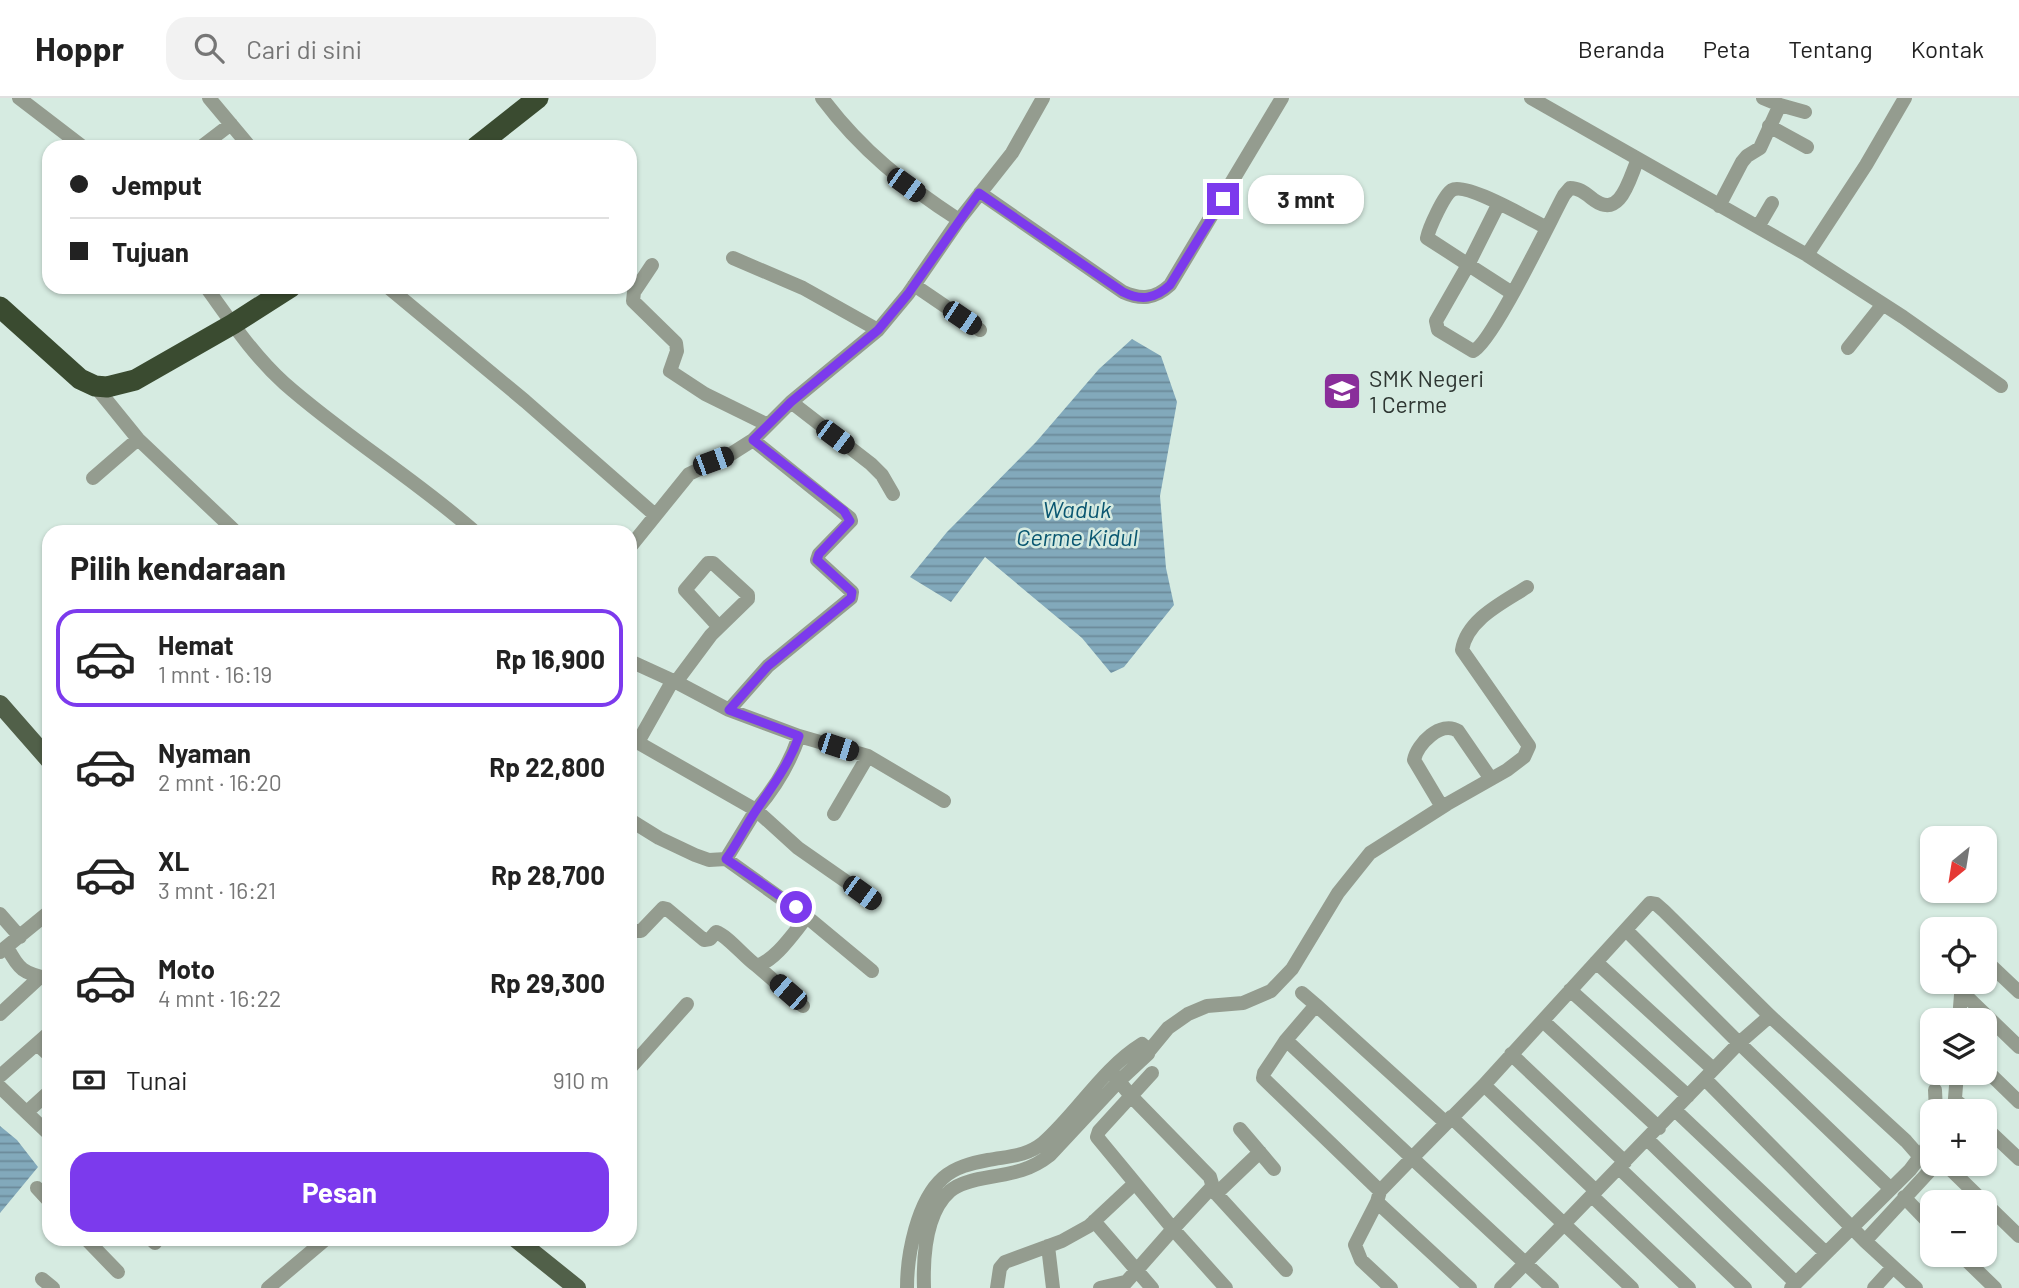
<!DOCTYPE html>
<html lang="id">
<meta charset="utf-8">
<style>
body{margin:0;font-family:Barlow,sans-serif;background:#f2f2f2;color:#222;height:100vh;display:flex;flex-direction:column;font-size:26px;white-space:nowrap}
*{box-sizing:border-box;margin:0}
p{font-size:23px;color:#767676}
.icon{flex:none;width:38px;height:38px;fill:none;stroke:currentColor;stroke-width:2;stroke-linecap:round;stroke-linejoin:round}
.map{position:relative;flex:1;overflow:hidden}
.side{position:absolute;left:42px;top:427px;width:595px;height:721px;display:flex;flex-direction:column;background:#fff;border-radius:21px;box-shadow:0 2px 5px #0004}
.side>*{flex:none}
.hud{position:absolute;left:42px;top:42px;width:595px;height:154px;border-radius:21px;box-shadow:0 2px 5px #0004;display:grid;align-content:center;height:154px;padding:0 28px;background:#fff}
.needle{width:46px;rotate:210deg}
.fabs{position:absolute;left:1920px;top:728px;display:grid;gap:14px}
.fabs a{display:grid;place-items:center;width:77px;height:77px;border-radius:14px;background:#fff;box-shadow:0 2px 5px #0004;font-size:35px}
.end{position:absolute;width:32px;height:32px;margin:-16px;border:9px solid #7c3aed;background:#fff;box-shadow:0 0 0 4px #fff}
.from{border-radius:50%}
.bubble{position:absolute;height:49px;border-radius:21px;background:#fff;box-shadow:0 2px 5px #0004;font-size:23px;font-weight:700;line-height:49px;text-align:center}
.car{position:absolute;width:21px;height:42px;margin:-21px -10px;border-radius:9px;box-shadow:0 0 5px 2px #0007;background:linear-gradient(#222 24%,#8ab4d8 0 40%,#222 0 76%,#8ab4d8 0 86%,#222 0)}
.hud b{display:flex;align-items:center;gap:24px;height:66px;font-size:26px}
.hud b+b{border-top:2px solid #e0e0e0}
.hud i{width:18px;height:18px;background:#222}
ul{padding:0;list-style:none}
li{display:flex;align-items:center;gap:21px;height:98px;margin:0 14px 10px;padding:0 14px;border:4px solid transparent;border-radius:21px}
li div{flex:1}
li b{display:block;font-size:26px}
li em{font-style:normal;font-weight:700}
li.current{border-color:#7c3aed}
li>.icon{width:63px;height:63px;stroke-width:1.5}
h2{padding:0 28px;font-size:32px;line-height:84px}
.pay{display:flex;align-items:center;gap:18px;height:77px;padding:0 28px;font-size:26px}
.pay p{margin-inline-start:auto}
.primary-button{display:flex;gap:14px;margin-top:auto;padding:14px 28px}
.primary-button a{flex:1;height:80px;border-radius:21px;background:#7c3aed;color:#fff;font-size:28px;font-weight:700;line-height:80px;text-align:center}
header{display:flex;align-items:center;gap:42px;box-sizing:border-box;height:98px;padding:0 35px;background:#fff;border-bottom:2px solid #e0e0e0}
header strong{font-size:33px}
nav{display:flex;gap:38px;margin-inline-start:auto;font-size:24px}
.search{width:490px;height:63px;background:#f2f2f2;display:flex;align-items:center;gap:18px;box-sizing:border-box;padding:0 24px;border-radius:21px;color:#767676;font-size:26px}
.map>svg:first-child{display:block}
.water{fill:url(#water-rules)}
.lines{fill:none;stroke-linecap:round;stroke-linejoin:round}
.minor{stroke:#949c8f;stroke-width:14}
.major{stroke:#516049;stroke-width:18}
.highway{stroke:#3a4b30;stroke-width:21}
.route{stroke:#7c3aed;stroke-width:9}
.labels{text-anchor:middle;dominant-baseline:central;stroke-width:5;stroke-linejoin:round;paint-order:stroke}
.poi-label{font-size:23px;fill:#2e3632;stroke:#d6ebe1;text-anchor:start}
.water-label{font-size:24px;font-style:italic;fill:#0a5771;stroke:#d6ebe1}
</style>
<header>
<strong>Hoppr</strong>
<div class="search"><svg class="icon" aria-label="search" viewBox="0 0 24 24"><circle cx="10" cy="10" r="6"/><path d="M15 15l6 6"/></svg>Cari di sini</div>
<nav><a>Beranda</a><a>Peta</a><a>Tentang</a><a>Kontak</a></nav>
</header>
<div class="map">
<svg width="2019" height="1190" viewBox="0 0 2019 1190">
<defs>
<pattern id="water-rules" width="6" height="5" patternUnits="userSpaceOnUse" patternTransform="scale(1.75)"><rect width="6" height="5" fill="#82a9bb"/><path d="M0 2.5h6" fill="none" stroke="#6b8a99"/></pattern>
</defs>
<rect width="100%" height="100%" fill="#d6ebe1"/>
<!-- water -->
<path class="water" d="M 1132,241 L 1161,258 L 1177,304 L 1160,398 L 1166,470 L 1174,507 L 1124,569 L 1111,575 L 1082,540 L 985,459 L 951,504 L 910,479 L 947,434 L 1036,344 L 1099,271 Z
M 0,1028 L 17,1042 L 38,1069 L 0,1115 Z"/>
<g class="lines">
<!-- minor -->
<path class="minor" d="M 19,0 L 83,49
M 209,0 L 250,49
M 822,0 C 861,52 905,87 959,122
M 1531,0 L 1807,157 L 1903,219 L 2001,288
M 1780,7 L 1805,14
M 1769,28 L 1807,49
M 201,49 L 231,26
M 980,95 L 1123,194 C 1141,202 1155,201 1170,187 L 1282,0
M 1499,105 L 1468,167 L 1436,223 L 1438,232 L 1473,253 C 1491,247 1551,121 1564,97 L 1570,90 C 1580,90 1586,96 1594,102 C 1621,121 1629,81 1638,61
M 1719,108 L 1742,64 L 1747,58 L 1760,50 L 1778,11 L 1780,7 L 1763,0
M 1758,129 L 1772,105
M 1807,157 L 1866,67 L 1905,0
M 733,160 L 803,190 L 878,232
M 652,167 L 634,194 L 633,203 L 676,245 L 677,253 L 670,273 L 705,296 L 768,327
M 914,187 L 980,232
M 206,189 C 230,222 253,257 284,285 C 345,339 414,380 475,434
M 388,189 L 525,303 L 655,417
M 1512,195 L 1427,140 C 1429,130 1444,97 1452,92 C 1466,84 1531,122 1547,130
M 1848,250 L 1883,206
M 95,288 L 138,341 L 236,434
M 791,304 L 871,366 L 882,377 L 893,396
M 753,342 L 850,420 L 851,423 L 819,456 L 817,462 L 852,494 L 851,500 L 768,568 L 729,612 L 799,638 L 868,658 L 944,703
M 93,380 L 138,341
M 630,449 L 689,376 L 731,356 L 753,342 L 791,304 L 878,232 L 908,196 L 959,122 L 1012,55 L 1043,0
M 719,529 L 685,492 L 708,465 L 713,465 L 748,497 L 748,501 L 711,537 L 676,584 L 729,612
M 630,563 L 676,584
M 630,640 L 756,712 C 774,691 790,665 799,638
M 638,644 L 673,582
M 1442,709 L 1414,662 C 1417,646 1441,622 1458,633 L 1491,681
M 834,716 L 868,658
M 630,722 L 659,740 L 695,757 L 709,762 L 726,761 L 807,819 C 794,834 777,861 757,868 C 745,860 728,838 716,834 L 710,841 L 704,842 L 667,811 L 663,810 L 641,833 L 630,833
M 726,761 L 756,712 L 798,750 L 874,803
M 0,816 L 20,839
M 807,819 L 872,873
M 1626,832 L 1739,945 L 1891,1091
M 7,849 C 19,872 23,875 49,881
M 0,854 L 49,814
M 1984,861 L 2019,894
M 1596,864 L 1713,971
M 757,868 L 803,908
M 1570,892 L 1688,998
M 1962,894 L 2019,949
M 1302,895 L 1316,907
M 0,916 L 40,879
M 1959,922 L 1962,884
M 1543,923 L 1659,1030
M 1286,942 L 1316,907 L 1445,1024
M 37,946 L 49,957
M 1149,953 L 1168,930 L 1188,916 L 1207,908 L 1243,905 L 1271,893 L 1292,871 L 1338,795 L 1370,755 L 1447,706 L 1507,672 L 1524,659 L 1529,648 L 1462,552 C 1467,521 1504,504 1527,489
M 1511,956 L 1625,1064
M 630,970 L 687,906
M 1984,970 L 2019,1004
M 1114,977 L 1131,998 L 1210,1079 L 1212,1086 L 1211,1090 L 1173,1131 L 1097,1039 L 1099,1033 L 1152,975
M 0,978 L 49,935
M 1705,981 L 1865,1143 L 1916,1190
M 1484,987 L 1596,1093
M 0,989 L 49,1036
M 1935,992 L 1936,1013
M 1955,1002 L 1969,1013
M 1676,1013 L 1826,1155
M 1954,1013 L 1957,975
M 27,1014 L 49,994
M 1451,1019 L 1564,1126 L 1501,1190
M 1984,1028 L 2019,1061
M 1240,1031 L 1274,1071
M 1648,1042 L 1796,1185
M 1945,1066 L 1984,1104
M 1619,1070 L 1745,1190
M 37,1090 L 49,1103
M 1211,1090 L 1286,1172
M 1380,1093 L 1263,980 L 1264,975 L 1286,942 L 1412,1060 L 1484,987 L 1650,805 L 1656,806 L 1664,813 L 1770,918 L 1906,1043 L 1920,1059
M 1216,1096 L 1260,1054
M 1592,1098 L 1689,1190
M 1904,1099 L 1932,1128
M 1377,1104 L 1355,1147 L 1361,1162 L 1391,1190
M 1984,1104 L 2019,1138
M 1094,1123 L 1152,1190
M 86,1141 L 118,1174
M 151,1141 L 155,1145
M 1865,1143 L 1936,1066
M 1048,1148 L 1053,1190
M 1961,1157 L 1995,1190
M 42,1181 L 53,1190
M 268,1190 L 326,1141
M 907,1190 C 907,1157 917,1103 943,1080 C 955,1069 972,1065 988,1062 C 1009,1058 1025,1059 1043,1045 C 1078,1014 1102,971 1142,946 L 1149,953 L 1148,956 L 1119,983 L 1050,1057 C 1031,1072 1014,1075 990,1079 C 978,1081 960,1084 950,1093 C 925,1115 923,1160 924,1190
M 997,1190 L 1000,1170 L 1005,1164 L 1062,1143 L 1089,1128 L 1135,1085
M 1100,1190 L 1125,1184
M 1121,1190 L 1173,1131 L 1226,1190
M 1470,1190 L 1377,1104 L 1380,1093 L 1412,1060 L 1552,1190
M 1632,1190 L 1564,1126 L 1739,945 L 1770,918
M 1791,1190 L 1910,1072 L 1925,1052 L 1932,1037
M 1874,1190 L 1893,1169"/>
<!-- major -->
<path class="major" d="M 0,606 L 49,662
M 516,1141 L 577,1190"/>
<!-- highway -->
<path class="highway" d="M 476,49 L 538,0
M 0,209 L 80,281 L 95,288 L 107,289 L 135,282 L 233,226 L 291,189"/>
</g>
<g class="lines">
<!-- route -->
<path class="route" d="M 796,809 L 726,761 C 737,746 745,729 755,714 C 771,690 789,667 799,638 L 729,612 L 768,568 L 851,500 L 852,494 L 817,462 L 819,456 L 850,423 L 844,413 L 753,342 L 791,304 L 878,232 L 908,196 L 979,95 L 1123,194 C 1141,203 1155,201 1170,187 L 1223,101"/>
</g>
<!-- icons -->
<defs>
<g id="school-square" transform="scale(2.0125)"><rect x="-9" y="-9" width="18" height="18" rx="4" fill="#892e9a" stroke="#d6ebe1"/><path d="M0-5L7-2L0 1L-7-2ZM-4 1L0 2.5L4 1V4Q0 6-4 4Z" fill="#fff"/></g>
</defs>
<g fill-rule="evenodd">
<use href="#school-square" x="1342" y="293"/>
</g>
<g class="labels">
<!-- poi labels -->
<g class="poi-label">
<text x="1369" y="280">SMK Negeri<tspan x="1369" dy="26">1 Cerme</tspan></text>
</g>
<!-- water labels -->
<g class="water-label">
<text x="1077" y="410">Waduk<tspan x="1077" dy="28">Cerme Kidul</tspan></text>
</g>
</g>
</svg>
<div class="fabs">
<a><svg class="needle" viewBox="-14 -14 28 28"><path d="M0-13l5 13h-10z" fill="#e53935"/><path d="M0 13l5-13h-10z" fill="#767676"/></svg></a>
<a><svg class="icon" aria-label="locate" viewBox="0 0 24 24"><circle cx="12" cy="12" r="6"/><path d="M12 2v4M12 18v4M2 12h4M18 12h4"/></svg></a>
<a><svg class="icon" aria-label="layers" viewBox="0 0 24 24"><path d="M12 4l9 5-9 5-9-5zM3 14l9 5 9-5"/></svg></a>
<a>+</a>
<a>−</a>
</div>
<i class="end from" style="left:796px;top:809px"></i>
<i class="end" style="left:1223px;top:101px"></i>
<div class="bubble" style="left:1248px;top:77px;width:116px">3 mnt</div>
<i class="car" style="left:906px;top:87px;rotate:126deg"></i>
<i class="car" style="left:962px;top:220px;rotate:124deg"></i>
<i class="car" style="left:835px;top:339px;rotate:127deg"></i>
<i class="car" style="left:713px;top:363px;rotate:70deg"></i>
<i class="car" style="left:838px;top:649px;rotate:108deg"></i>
<i class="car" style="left:862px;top:795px;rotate:126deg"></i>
<i class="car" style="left:788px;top:894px;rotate:311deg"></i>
<div class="hud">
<b><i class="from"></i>Jemput</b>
<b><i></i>Tujuan</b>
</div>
<section class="side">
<h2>Pilih kendaraan</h2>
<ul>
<li class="current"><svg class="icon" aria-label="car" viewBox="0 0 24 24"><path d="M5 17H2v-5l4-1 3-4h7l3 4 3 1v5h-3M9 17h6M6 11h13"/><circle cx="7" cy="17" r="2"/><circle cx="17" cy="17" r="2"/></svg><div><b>Hemat</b><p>1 mnt · 16:19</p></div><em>Rp 16,900</em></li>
<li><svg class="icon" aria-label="car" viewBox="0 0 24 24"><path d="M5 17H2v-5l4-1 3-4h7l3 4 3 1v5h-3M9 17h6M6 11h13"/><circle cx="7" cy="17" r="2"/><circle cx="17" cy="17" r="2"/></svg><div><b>Nyaman</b><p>2 mnt · 16:20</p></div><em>Rp 22,800</em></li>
<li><svg class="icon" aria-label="car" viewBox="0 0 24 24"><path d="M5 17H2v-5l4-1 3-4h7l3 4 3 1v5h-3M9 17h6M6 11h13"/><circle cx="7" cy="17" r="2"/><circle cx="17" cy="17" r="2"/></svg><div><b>XL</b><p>3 mnt · 16:21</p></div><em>Rp 28,700</em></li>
<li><svg class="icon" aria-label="car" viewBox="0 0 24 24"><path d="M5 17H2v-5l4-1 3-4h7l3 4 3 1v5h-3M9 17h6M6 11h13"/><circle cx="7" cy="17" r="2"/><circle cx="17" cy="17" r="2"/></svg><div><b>Moto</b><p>4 mnt · 16:22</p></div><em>Rp 29,300</em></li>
</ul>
<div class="pay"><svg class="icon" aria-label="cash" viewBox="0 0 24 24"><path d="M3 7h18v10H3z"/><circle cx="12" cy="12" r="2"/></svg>Tunai<p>910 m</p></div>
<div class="primary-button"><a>Pesan</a></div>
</section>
</div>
